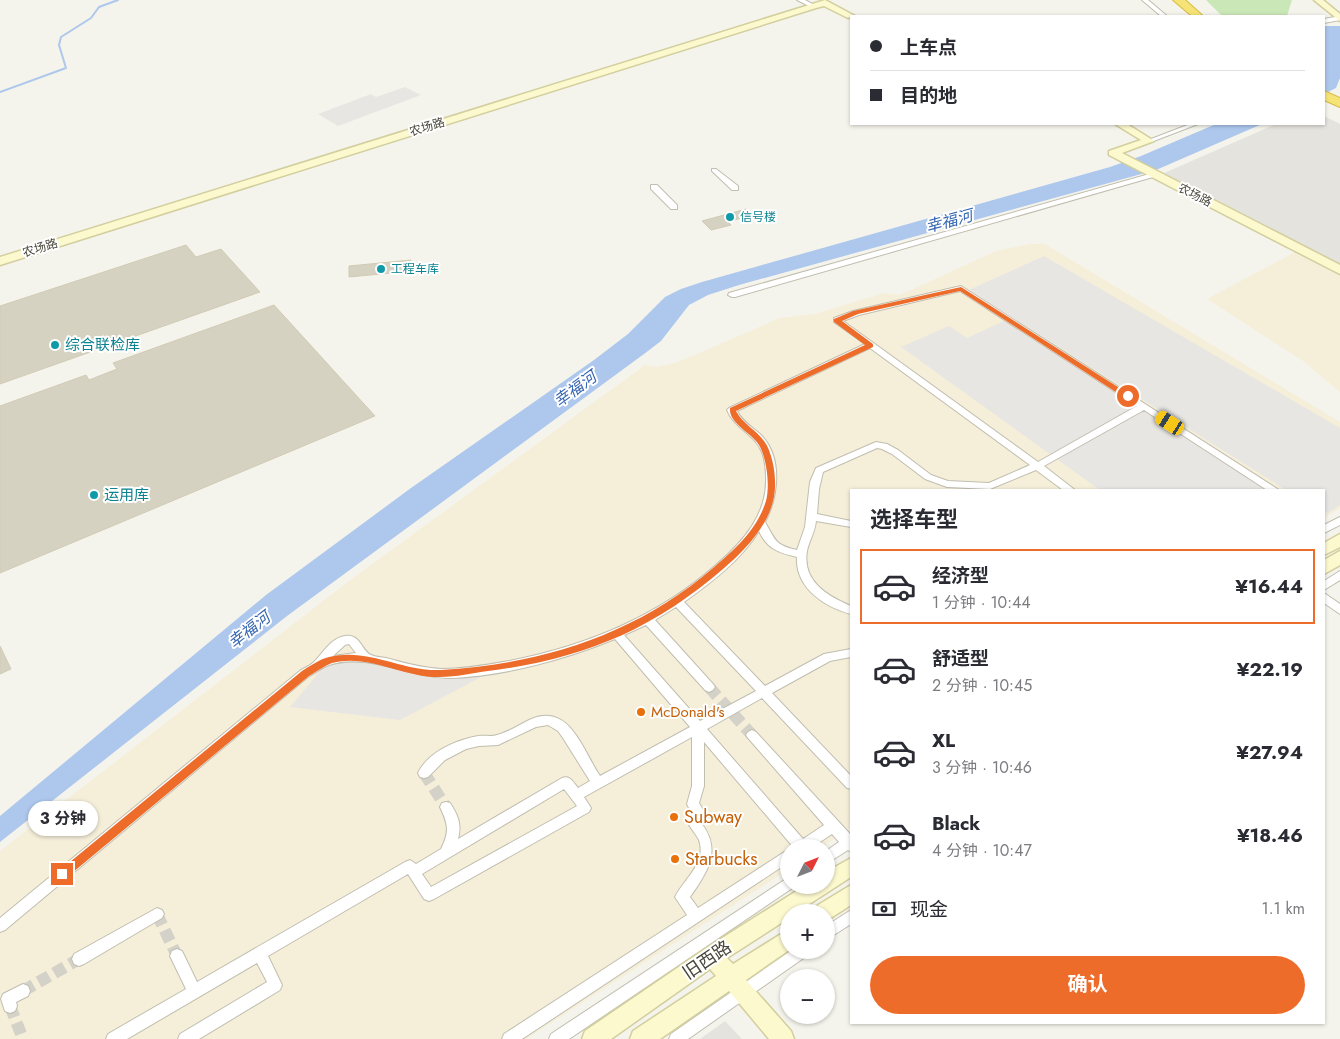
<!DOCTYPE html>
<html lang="zh">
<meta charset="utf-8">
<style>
body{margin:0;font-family:Jost,"Noto Sans SC",sans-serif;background:#f2f2f3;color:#2b2b33;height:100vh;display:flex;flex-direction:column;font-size:19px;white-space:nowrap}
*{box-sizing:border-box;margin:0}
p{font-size:16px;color:#7c7c81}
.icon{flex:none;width:28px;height:28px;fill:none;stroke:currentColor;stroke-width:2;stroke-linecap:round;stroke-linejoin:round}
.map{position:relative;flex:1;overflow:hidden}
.drawer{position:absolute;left:850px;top:489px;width:475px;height:535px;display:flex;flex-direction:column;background:#fff;border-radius:0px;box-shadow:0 1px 4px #0004}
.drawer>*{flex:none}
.hud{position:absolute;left:850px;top:15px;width:475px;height:110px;border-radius:0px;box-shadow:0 1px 4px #0004;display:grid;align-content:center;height:110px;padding:0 20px;background:#fff}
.needle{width:32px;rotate:48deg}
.tools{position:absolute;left:780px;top:839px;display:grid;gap:10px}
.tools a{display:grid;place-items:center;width:55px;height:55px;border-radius:50%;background:#fff;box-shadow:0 1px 4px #0004;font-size:25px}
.end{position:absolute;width:22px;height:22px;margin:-11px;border:6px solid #ee6c2a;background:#fff;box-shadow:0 0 0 2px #fff}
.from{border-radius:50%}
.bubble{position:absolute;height:35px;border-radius:18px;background:#fff;box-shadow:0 1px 4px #0004;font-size:16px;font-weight:700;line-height:35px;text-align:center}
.car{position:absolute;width:15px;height:30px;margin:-15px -8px;border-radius:6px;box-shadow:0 0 4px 1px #0007;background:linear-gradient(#f5c518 24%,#345 0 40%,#f5c518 0 76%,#345 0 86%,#f5c518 0)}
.hud b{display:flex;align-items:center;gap:18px;height:48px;font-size:19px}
.hud b+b{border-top:1px solid #e1e1e2}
.hud i{width:12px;height:12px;background:#2b2b33}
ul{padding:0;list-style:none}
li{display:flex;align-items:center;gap:15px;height:75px;margin:0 10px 8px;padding:0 10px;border:2px solid transparent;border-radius:0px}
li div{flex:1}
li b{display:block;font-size:19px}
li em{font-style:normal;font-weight:700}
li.selected{border-color:#ee6c2a}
li>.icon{width:45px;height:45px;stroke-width:1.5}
h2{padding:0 20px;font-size:22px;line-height:60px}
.pay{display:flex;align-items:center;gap:12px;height:55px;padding:0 20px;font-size:19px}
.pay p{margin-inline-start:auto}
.action{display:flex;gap:10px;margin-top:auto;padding:10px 20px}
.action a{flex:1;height:58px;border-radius:30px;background:#ee6c2a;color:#fff;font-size:20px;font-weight:700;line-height:58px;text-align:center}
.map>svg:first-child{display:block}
.commercial{fill:#f5eed9}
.industrial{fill:#e5e3dd}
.green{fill:#c9e7b7}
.parking{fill:#e7e6e3}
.water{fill:#adc7ed}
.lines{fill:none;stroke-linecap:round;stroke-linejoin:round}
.stream{stroke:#adc7ed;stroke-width:2}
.building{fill:#d6d2c2;stroke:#d1cbb5}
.street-tunnel{stroke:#d3d1c8;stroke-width:12;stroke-dasharray:12 6;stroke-linecap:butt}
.street-casing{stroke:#c0beaf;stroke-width:2}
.secondary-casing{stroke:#d2ce9e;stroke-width:3}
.highway-casing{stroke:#d6bb45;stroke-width:2}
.street{fill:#fff;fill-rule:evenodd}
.secondary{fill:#fcf9cf;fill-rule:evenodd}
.highway{fill:#f6e376;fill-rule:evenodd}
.route{fill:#ee6c2a}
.culture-dot{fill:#0f9aa8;stroke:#fff;stroke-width:2}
.food-dot{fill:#e8710a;stroke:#fff;stroke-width:2}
.labels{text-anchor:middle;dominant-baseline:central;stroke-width:4;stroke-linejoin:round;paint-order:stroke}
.far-street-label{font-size:12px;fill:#49463a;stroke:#fff}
.far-culture-label{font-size:12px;fill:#0d838f;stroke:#fff;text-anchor:start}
.culture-label{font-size:15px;fill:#0d838f;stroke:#fff;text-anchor:start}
.food-label{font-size:15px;fill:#c56008;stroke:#fff;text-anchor:start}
.water-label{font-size:16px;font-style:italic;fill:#3767b1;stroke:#fff}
.near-food-label{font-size:18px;fill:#c56008;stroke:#fff;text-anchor:start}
.near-street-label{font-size:18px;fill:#49463a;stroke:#fff}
</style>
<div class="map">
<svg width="1340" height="1039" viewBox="0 0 1340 1039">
<rect width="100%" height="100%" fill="#f5f4ec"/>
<!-- commercial -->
<path class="commercial" d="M 1031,244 L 1045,244 L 1340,422 L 1340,508 L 1324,518 L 1324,490 L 851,490 L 851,827 L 822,847 L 789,848 L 789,869 L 526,1039 L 0,1039 L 0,851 L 349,581 L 645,365 L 658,367 L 678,362 L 780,318 L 815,314 L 884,293 L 900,295 L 996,251 Z
M 1297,251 L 1340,273 L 1340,392 L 1303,361 L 1207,299 Z"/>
<!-- industrial -->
<path class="industrial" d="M 1324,116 L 1340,124 L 1340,265 L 1162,174 L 1276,124 L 1324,124 Z
M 725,1021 L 742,1039 L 700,1039 Z"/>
<!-- green -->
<path class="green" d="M 1206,0 L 1292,0 L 1287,16 L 1222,16 Z"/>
<!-- parking -->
<path class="parking" d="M 405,87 L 421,95 L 338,126 L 318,114 L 371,94 L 376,97 Z
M 1044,256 L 1340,428 L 1340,505 L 1328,513 L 1324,512 L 1324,490 L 1286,490 L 969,290 Z
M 1006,320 L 1267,490 L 1100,490 L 901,347 L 949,326 L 967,338 Z
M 369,656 L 481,677 L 400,720 L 290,707 L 325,665 Z"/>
<!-- water -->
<path class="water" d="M 1324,26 L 1340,26 L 1340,78 L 1336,88 L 1324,94 Z
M 1216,124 L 1262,124 L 1156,170 L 739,285 L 708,295 L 689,305 L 661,341 L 644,354 L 287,616 L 0,842 L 0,816 L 266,595 L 411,488 L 594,360 L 628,334 L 665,297 L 681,289 L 702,282 L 1110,167 L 1141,156 Z"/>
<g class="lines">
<!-- stream -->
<path class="stream" d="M 0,92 L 66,68 L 59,45 L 61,37 L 91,18 L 99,7 L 118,0"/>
</g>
<!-- building -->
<path class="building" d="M 746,209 L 748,216 L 728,222 L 731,225 L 711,230 L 702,221 Z
M 186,245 L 196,257 L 221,249 L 260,292 L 0,384 L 0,306 Z
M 411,260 L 412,271 L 349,277 L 349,266 Z
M 274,305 L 375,416 L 0,573 L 0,406 L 86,375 L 89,380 L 117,369 L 113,363 Z
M 0,646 L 11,669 L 0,674 Z"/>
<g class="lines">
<!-- street-tunnel -->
<path class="street-tunnel" d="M 709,687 L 752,735
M 424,773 L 446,807
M 157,914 L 177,956
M 23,991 L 79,959
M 10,1006 L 23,1039"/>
<!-- street casing -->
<g class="street-casing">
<path id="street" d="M 797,0 L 805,0 L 816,6 L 811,7 Z
M 1142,0 L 1148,0 L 1167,16 L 1161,16 Z
M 1340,16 L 1340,20 L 1324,23 L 1324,19 Z
M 1190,124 L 1198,124 L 1151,142 L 1146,141 Z
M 712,169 L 716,169 L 738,186 L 738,190 L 732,190 L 712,171 Z
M 1153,173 L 1160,175 L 735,297 L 732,297 L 728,295 L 729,293 Z
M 651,185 L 657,185 L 677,205 L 677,209 L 671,209 L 651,189 Z
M 961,286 L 1279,490 L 1267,490 L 1144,410 L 1044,466 L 1075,490 L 1063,490 L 1036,470 L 990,489 L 947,487 L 925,479 L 892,454 L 882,449 L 877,448 L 823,472 L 819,489 L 817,514 L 851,521 L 851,527 L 816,521 C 815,532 809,541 807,551 C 802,581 827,596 851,606 L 851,614 C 825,607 795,588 797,557 C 779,553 767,549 759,531 C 741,560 712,582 684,602 L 765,686 L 824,654 L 851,649 L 851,657 L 830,661 L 772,693 L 851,776 L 851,789 L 847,788 L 762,698 L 707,729 L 803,839 L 824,825 L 748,738 L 746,735 L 748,732 L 752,730 L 756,732 L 851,835 L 851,852 L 848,850 L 826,864 L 826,851 L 839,842 L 832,834 L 811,848 L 794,848 L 704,742 L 704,786 L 699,803 L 707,817 L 702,824 C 722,851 707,873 690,897 L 698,908 L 789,849 L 789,862 L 522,1039 L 502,1039 L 504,1034 L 687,915 L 675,897 C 684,879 707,863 699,840 C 696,834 691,829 688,823 L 693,816 L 687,804 L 692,786 L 692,737 L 584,797 L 591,808 L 589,812 L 434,899 L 429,901 L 424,899 L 408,874 L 268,956 L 282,985 L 280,990 L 199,1039 L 178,1039 L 180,1034 L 267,982 L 257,963 L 127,1039 L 106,1039 L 108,1034 L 186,989 L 170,956 L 172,951 L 177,949 L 182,951 L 197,982 L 405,862 L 410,860 L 416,864 L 441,849 C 450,831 448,824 440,807 L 442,803 L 446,802 L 450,803 C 458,815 462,825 458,839 L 562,778 C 570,775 573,782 578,788 L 590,781 L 563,738 L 558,731 L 548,725 L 536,727 L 498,745 L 479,746 L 466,749 L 445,760 L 428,777 L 424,778 L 420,777 L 418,773 C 428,752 456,740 478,736 C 484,735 491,737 497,735 C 519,730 537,706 561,720 C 578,730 589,760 600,776 L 690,727 L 615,639 C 566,659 502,677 449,678 C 409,678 368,652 329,665 C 322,667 316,673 309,676 L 5,930 L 0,932 L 0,918 L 301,670 C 305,668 311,665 314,662 C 323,653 331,638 345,636 C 360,633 361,650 371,655 C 375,657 381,657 386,658 C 404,663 423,668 442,669 C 464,669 487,665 509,661 C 586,646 657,617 716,565 C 743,542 768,514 766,476 C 766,464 763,449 755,441 C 745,430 733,424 727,410 L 729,408 L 865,344 L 834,322 L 834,318 L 853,311 ZM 960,291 L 1137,406 L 1038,462 L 843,321 L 859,315 ZM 870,348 L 1030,465 L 989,483 L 948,481 L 931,475 L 898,450 L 887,444 L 876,442 L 816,468 L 810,482 L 805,527 L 797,550 C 775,545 776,541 765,522 C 778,497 783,459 762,436 C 754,428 742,422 737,411 ZM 676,607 L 756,691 L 700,721 L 624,635 L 646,625 L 705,690 L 709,692 L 713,690 L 715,687 L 713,684 L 655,620 ZM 349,644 L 356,653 L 333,656 L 345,645 ZM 564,789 L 577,806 L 431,887 L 422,874 Z
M 1340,517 L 1340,525 L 1324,533 L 1324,525 Z
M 1340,571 L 1340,580 L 1324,590 L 1324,581 Z
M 1324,593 L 1340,604 L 1340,614 L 1324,603 Z
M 789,877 L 789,885 L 795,885 L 794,887 L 569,1039 L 549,1039 L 551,1034 Z
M 157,908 L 162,910 L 164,914 L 162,918 L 84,964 L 79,966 L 74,964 L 72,959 L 74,954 Z
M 851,910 L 851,924 L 826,940 L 826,926 Z
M 792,950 L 810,950 L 808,955 L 688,1039 L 669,1039 L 671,1034 Z
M 23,984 L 28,986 L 30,991 L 28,996 L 16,1002 L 17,1006 L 15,1011 L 10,1013 L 5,1011 L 1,999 L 3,994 Z"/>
</g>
<!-- secondary casing -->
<g class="secondary-casing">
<path id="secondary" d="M 825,0 L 855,16 L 848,18 L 824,6 L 816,8 L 0,265 L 0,257 Z
M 1314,0 L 1323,0 L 1340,14 L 1340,21 Z
M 1115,124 L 1127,124 L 1154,141 L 1122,153 L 1340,265 L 1340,274 L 1109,155 L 1109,151 L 1141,140 Z
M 1340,534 L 1340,547 L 1324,555 L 1324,543 Z
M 1340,551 L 1340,565 L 1324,574 L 1324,560 Z
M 851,858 L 851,877 L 797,912 L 789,912 L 789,918 L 727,958 L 733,964 L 789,929 L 789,950 L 746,980 L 791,1031 L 794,1039 L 769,1039 L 729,991 L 660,1039 L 630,1039 L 633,1031 L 716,976 L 710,969 L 611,1039 L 582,1039 L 585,1031 L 705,949 L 806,885 L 826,885 L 826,872 Z
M 851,885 L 851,905 L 826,921 L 826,912 L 815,912 L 818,905 Z"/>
</g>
<!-- highway casing -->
<g class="highway-casing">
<path id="highway" d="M 1173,0 L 1185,0 L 1203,16 L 1192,16 Z
M 1324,91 L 1340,98 L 1340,107 L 1324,100 Z"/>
</g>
<!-- street -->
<use href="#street" class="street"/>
<!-- secondary -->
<use href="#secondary" class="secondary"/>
<!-- highway -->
<use href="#highway" class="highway"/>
</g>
<!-- route -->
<path class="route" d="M 961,287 L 1132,396 L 1125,398 L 960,291 L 858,314 L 842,321 L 873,344 L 873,347 L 736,411 C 742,423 756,430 764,441 C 771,450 775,469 775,481 C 777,517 749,547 723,569 C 651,631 582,659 488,671 C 473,673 456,677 440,677 C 404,678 368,653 332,663 C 324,666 316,672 309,676 L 66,878 L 59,878 L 59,871 L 302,671 C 310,666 320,659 329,657 C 368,647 403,672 441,670 C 542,664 635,635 713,568 C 735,549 757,530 766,501 C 770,486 767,459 759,445 C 752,433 728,423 730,408 L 865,345 L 834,322 L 834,319 L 853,311 Z"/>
<!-- markers -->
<g class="culture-dot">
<circle cx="730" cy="217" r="5"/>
<circle cx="381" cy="269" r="5"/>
<circle cx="55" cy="345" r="5"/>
<circle cx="94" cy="495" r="5"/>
</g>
<g class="food-dot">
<circle cx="641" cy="712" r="5"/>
<circle cx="674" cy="817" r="5"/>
<circle cx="675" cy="859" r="5"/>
</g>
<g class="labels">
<!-- far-street labels -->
<g class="far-street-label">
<text transform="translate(427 127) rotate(-17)">农场路</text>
<text transform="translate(1195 195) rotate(27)">农场路</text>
<text transform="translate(40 248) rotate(-17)">农场路</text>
</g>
<!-- far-culture labels -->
<g class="far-culture-label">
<text x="740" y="217">信号楼</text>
<text x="391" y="269">工程车库</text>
</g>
<!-- culture labels -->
<g class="culture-label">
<text x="65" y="345">综合联检库</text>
<text x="104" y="495">运用库</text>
</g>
<!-- food labels -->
<g class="food-label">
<text x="651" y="712">McDonald's</text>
</g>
<!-- water labels -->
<g class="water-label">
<text transform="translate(949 221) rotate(-15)">幸福河</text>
<text transform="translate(575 389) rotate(-36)">幸福河</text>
<text transform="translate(249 630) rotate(-38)">幸福河</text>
</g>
<!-- near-food labels -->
<g class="near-food-label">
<text x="684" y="817">Subway</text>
<text x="685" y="859">Starbucks</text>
</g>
<!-- near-street labels -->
<g class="near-street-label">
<text transform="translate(707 960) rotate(-34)">旧西路</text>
</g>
</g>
</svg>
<div class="tools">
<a><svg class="needle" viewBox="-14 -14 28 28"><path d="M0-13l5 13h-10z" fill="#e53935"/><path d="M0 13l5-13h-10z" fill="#7c7c81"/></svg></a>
<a>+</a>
<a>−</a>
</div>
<i class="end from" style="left:1128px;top:396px"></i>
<i class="end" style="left:62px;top:874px"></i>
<div class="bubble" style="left:28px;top:801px;width:70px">3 分钟</div>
<i class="car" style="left:1170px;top:423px;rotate:303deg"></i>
<div class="hud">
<b><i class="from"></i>上车点</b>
<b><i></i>目的地</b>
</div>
<section class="drawer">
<h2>选择车型</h2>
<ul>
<li class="selected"><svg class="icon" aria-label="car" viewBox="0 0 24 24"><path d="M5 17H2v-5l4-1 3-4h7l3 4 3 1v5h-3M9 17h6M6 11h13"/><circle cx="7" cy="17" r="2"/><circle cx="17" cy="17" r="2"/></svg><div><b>经济型</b><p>1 分钟 · 10:44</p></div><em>¥16.44</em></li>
<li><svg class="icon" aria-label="car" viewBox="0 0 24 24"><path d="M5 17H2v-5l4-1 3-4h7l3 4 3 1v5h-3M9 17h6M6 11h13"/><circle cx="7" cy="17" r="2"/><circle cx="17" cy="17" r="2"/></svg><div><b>舒适型</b><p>2 分钟 · 10:45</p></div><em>¥22.19</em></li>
<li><svg class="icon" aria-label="car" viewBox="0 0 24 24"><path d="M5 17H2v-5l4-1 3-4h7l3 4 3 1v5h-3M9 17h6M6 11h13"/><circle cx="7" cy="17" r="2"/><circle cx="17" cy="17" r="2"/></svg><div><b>XL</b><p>3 分钟 · 10:46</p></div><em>¥27.94</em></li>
<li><svg class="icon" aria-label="car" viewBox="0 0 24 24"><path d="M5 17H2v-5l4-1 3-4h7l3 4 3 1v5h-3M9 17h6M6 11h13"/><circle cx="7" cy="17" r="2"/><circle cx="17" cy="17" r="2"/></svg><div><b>Black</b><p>4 分钟 · 10:47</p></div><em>¥18.46</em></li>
</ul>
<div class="pay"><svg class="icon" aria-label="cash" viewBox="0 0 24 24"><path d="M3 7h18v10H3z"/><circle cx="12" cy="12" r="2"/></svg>现金<p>1.1 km</p></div>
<div class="action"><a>确认</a></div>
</section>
</div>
